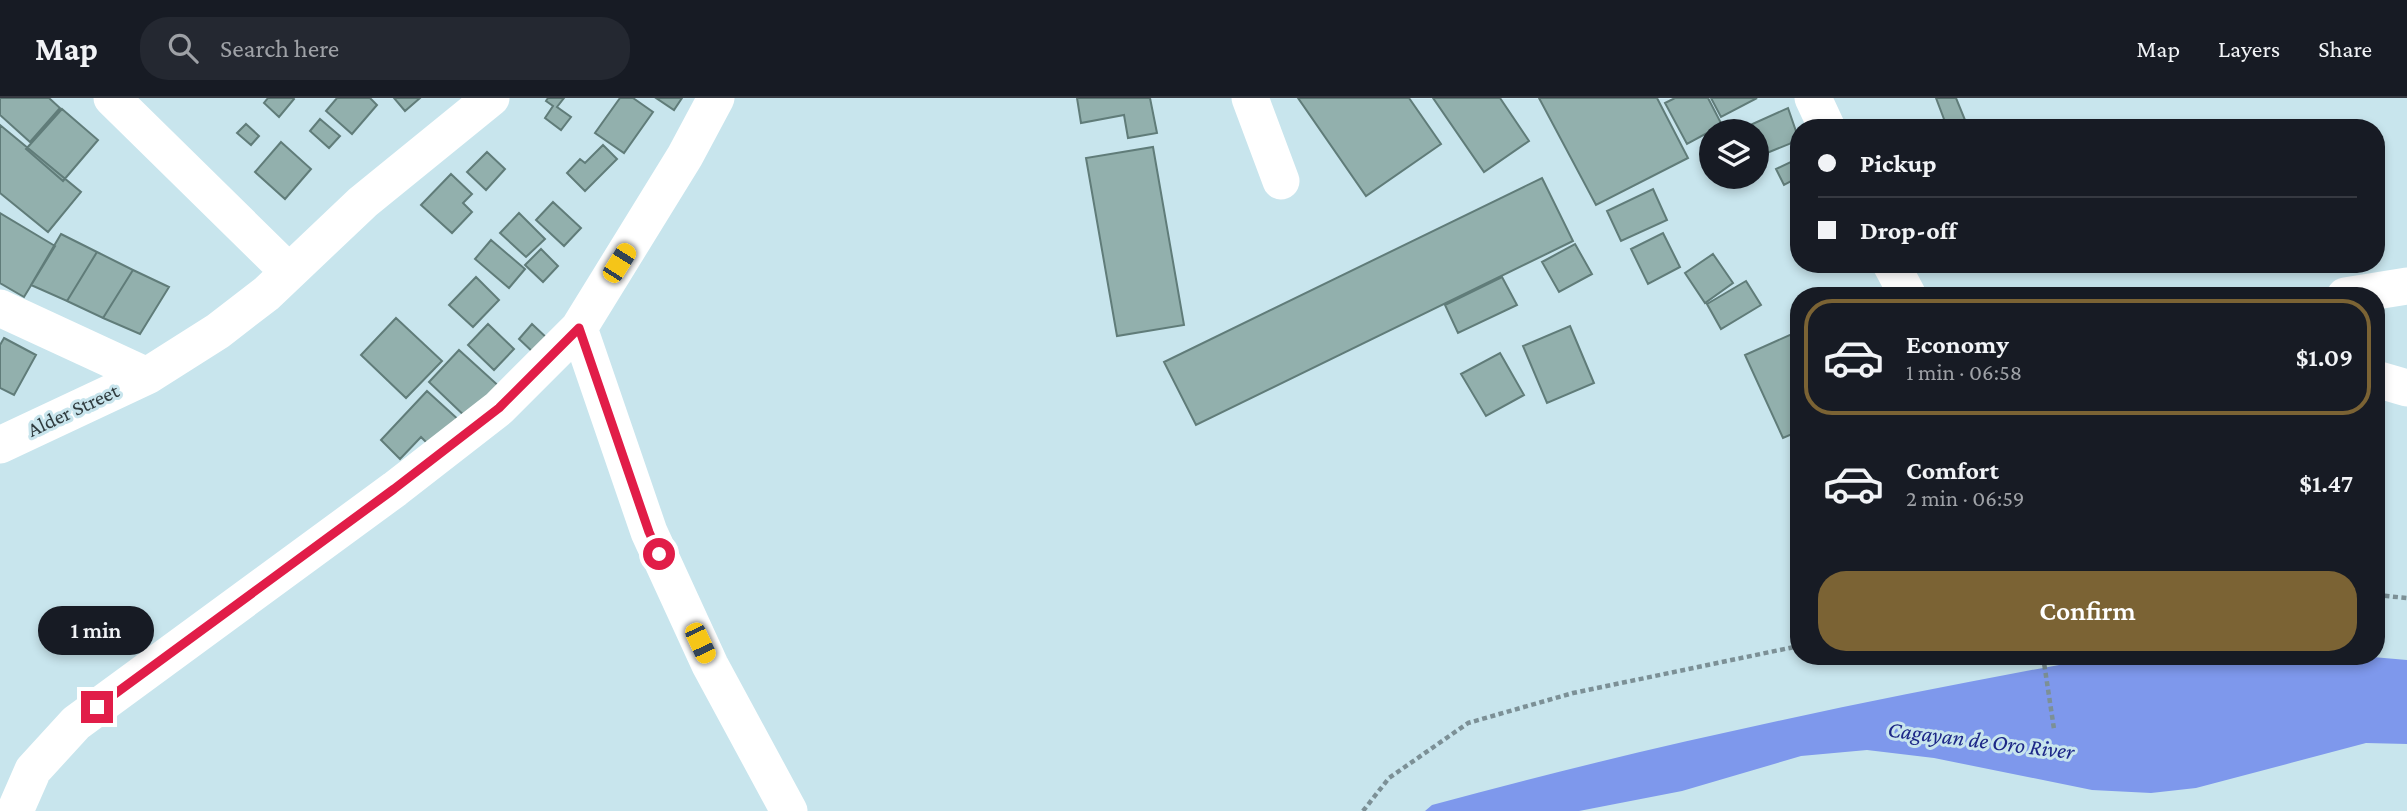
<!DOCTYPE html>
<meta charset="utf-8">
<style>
body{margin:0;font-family:"Crimson Pro",serif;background:#242831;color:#f1f3f6;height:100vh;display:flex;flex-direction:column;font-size:26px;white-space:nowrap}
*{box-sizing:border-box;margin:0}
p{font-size:23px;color:#9ea1a6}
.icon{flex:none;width:38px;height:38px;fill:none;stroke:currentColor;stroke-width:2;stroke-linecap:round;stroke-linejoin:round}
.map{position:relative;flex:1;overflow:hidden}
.panel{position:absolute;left:1790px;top:189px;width:595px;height:378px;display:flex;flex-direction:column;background:#171b24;border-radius:28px;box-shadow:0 4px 10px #0003}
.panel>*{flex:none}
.hud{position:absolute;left:1790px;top:21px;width:595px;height:154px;border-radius:28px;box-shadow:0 4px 10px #0003;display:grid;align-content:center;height:154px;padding:0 28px;background:#171b24}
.buttons{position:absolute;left:1699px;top:21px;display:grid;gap:14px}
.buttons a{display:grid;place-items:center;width:70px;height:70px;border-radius:50%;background:#171b24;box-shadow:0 4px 10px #0003;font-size:35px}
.end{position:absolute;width:32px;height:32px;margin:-16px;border:9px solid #e11d48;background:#fff;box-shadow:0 0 0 4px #fff}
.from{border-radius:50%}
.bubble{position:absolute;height:49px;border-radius:24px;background:#171b24;box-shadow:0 4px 10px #0003;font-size:23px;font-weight:600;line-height:49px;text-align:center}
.car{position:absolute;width:21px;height:42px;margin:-21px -10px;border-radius:9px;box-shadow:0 0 5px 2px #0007;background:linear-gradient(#f5c518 24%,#345 0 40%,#f5c518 0 76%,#345 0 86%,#f5c518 0)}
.hud b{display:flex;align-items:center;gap:24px;height:66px;font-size:26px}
.hud b+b{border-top:2px solid #363941}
.hud i{width:18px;height:18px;background:#f1f3f6}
ul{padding:12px 0 0;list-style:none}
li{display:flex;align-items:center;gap:21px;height:116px;margin:0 14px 10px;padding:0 14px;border:4px solid transparent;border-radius:28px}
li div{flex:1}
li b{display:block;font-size:26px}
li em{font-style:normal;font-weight:600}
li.selected{border-color:#7b6334}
li>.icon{width:63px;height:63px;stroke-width:1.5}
.action{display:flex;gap:14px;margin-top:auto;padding:14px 28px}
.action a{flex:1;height:80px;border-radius:28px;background:#7b6334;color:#fff;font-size:28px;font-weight:600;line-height:80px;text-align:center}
header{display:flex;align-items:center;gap:42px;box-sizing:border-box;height:98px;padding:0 35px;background:#171b24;border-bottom:2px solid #363941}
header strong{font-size:33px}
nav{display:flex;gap:38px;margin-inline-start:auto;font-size:24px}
.search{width:490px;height:63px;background:#242831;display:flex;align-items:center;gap:18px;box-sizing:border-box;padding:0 24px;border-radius:28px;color:#9ea1a6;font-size:26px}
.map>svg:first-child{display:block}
.water{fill:#7e98ec}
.building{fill:#92b0ad;stroke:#607c79;stroke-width:2}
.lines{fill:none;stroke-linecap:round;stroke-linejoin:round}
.path{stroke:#7c9096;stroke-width:4.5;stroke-dasharray:5 3.5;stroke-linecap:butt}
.minor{stroke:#fff;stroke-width:37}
.route{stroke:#e11d48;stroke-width:9}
.labels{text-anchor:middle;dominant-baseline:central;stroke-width:6;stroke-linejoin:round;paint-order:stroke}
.street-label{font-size:21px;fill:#303c3f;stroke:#c8e5ed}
.water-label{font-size:23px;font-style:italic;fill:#1c2787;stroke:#c8e5ed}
</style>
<header>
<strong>Map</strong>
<div class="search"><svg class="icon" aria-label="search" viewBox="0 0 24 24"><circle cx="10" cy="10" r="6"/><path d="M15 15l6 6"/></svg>Search here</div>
<nav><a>Map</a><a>Layers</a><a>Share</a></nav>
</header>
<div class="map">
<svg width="2407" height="713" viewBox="0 0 2407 713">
<rect width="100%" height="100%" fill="#c8e5ed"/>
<!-- water -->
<path class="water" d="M 2108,558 L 2361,558 L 2407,562 L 2407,646 L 2366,645 L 2196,690 L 2151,695 L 2092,692 L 1934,660 L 1867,652 L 1801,658 L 1682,693 L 1579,713 L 1425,713 L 1432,707 C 1655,646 1881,599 2108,558 Z"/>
<!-- building -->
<path class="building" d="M 0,0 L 49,0 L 60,10 L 30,44 L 0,17 Z
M 268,0 L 293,0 L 294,1 L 279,19 L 264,5 Z
M 337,0 L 370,0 L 377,7 L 352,36 L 326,13 Z
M 394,0 L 420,0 L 405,13 Z
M 548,0 L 564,0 L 557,9 L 571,19 L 561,32 L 545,20 L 553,8 L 546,3 Z
M 620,0 L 633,0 L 653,14 L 624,55 L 595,35 Z
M 656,0 L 682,0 L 674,12 Z
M 1077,0 L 1150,0 L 1157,35 L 1128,40 L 1124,17 L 1081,25 Z
M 1298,0 L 1409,0 L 1441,46 L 1366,98 Z
M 1433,0 L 1500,0 L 1529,43 L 1484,74 Z
M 1539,0 L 1657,0 L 1688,60 L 1596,107 Z
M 1675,0 L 1708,0 L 1722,27 L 1687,46 L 1665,5 Z
M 1711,0 L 1757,0 L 1721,19 Z
M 1936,0 L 1956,0 L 1965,22 L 1947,29 Z
M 1788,10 L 1799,42 L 1757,59 L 1757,33 L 1737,33 Z
M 62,11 L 98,42 L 63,83 L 26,51 Z
M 320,21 L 340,38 L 329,50 L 310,33 Z
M 246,26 L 259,38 L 251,47 L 237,35 Z
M 0,27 L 81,94 L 48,134 L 0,95 Z
M 281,44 L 311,71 L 285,101 L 255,74 Z
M 603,47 L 617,61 L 585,93 L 567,75 L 580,61 L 585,65 Z
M 1153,49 L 1184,227 L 1117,238 L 1086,60 Z
M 487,54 L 505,71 L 486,92 L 467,74 Z
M 1799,60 L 1799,79 L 1784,87 L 1776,71 Z
M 451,76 L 472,96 L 463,105 L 472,114 L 452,135 L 421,107 Z
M 1542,80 L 1573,143 L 1196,327 L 1164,264 Z
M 1653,91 L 1667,122 L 1621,143 L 1607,113 Z
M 553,104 L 581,130 L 564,148 L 536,122 Z
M 0,115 L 55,148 L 24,199 L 0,185 Z
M 519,115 L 545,141 L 526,159 L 500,135 Z
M 1663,135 L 1680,169 L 1648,186 L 1631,151 Z
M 61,136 L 97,154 L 67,203 L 31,187 Z
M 491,142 L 525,171 L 509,190 L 475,161 Z
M 1575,146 L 1592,176 L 1559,194 L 1542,164 Z
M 541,151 L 558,168 L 543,184 L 525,167 Z
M 97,154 L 133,172 L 103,220 L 67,203 Z
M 1713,156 L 1733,185 L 1705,205 L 1685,175 Z
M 133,172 L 169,189 L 140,236 L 103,220 Z
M 476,179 L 499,202 L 473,229 L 449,207 Z
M 1502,179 L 1517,207 L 1458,235 L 1445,207 Z
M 1746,183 L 1761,207 L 1721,231 L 1707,206 Z
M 396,220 L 442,263 L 406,300 L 361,257 Z
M 488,226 L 514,251 L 494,272 L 468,247 Z
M 532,226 L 549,242 L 535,256 L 519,241 Z
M 1570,228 L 1594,285 L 1547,305 L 1523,248 Z
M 1792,236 L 1799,251 L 1799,333 L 1783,340 L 1745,257 Z
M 4,240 L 36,257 L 14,297 L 0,290 L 0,247 Z
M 459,252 L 502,291 L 471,324 L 429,284 Z
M 1500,255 L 1524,297 L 1486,318 L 1461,276 Z
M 427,293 L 461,324 L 434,352 L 421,339 L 400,361 L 381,342 Z"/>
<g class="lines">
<!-- path -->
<path class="path" d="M 2376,497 L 2407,500
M 2043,558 L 2054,631
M 1363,713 L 1389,680 L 1468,625 L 1573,595 L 1799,548"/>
<!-- minor -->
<path class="minor" d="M 112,0 L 289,174
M 1250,0 L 1281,83
M 1813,0 L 1827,30
M 1891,166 L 1908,198
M 2345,198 L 2407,188
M 0,210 L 147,278
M 579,230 L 649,434 L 710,567 L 789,713
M 2376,281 L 2407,290
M 0,347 L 147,278 L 218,233 L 266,196 L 363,104 L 491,0
M 15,713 L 33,672 L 76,625 L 395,391 L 499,310 L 579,230 L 685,58 L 716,0"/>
</g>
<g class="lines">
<!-- route -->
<path class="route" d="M 97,609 L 394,391 L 499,310 L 579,230 L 649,434 L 659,456"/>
</g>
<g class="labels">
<!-- street labels -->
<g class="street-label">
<text transform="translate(73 312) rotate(-25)">Alder Street</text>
</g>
<!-- water labels -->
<g class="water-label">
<text transform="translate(1981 642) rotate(7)">Cagayan de Oro River</text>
</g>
</g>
</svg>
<div class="buttons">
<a><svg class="icon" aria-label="layers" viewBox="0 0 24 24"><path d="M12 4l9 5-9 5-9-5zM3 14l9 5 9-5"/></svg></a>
</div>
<i class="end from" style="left:659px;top:456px"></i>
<i class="end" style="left:97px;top:609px"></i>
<div class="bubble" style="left:38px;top:508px;width:116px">1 min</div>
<i class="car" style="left:619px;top:165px;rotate:32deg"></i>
<i class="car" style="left:700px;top:545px;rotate:155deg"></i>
<div class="hud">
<b><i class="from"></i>Pickup</b>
<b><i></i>Drop-off</b>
</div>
<section class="panel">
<ul>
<li class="selected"><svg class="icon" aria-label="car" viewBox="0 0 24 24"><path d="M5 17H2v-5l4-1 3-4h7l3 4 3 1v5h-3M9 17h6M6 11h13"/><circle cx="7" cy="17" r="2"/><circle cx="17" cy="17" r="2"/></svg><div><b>Economy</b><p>1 min · 06:58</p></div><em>$1.09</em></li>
<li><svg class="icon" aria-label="car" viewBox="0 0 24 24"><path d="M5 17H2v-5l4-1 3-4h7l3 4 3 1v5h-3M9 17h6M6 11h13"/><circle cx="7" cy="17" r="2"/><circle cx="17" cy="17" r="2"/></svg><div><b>Comfort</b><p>2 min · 06:59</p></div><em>$1.47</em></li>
</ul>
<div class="action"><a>Confirm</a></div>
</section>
</div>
